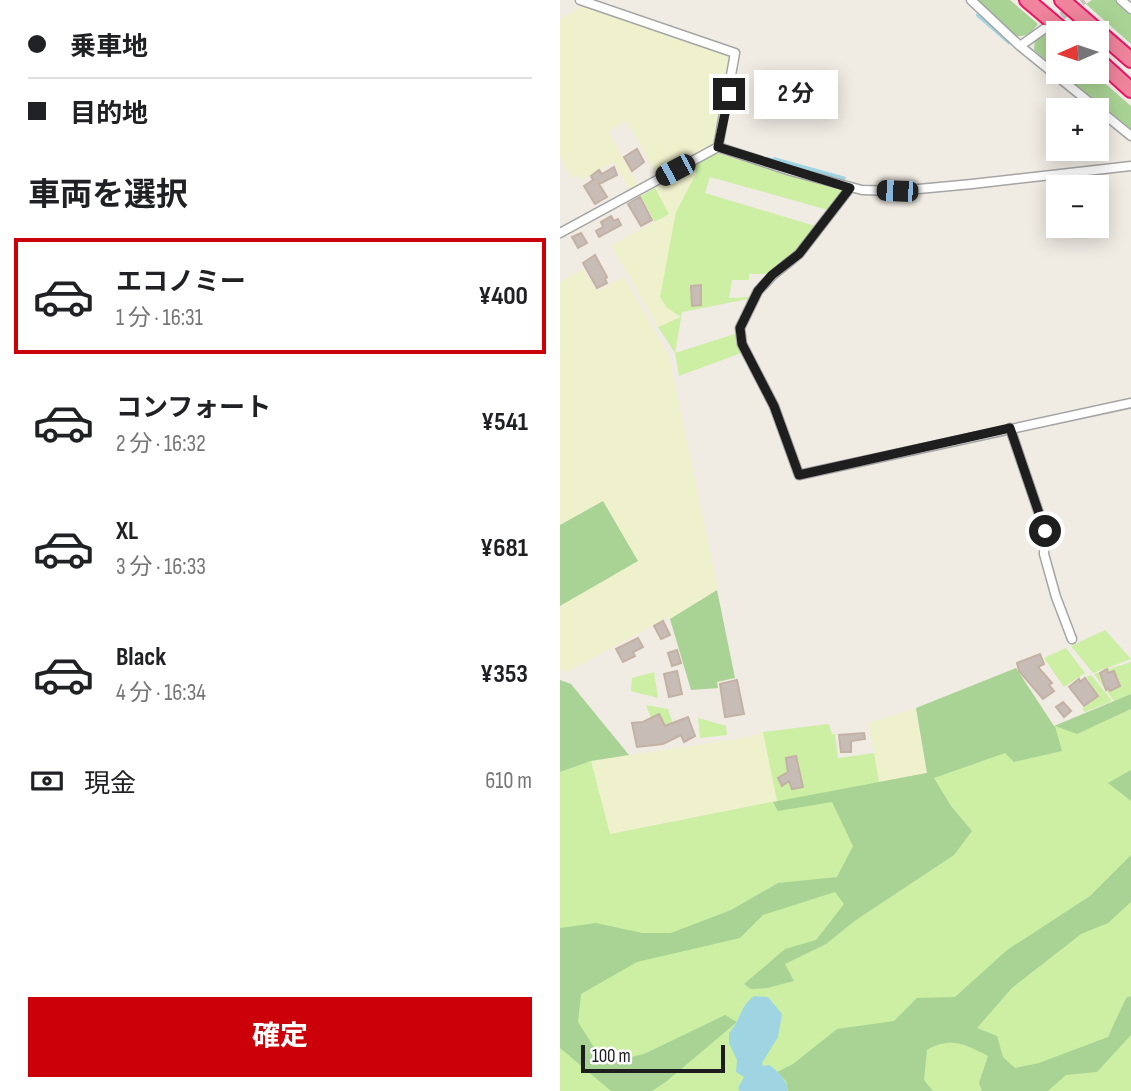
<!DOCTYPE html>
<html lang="ja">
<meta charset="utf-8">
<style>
body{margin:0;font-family:"Sofia Sans Condensed","Noto Sans JP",sans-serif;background:#f6f6f6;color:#202124;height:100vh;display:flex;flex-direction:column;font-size:26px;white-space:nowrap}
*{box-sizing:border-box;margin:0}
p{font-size:23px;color:#757577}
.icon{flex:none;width:38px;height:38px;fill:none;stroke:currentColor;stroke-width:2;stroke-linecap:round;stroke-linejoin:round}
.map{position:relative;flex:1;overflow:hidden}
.details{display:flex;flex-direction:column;background:#fff;width:560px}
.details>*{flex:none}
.guide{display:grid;align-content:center;height:154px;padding:0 28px;background:#fff}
.needle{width:46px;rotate:267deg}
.tools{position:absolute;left:486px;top:21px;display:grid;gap:14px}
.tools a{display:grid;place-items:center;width:63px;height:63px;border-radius:0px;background:#fff;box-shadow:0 4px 18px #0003;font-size:35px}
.scale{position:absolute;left:21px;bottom:18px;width:144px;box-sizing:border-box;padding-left:7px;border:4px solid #1e1e1e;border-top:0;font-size:19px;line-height:24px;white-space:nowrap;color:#1e1e1e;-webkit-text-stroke:5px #fff;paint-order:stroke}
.end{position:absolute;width:32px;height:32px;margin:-16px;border:9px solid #1e1e1e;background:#fff;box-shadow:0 0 0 4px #fff}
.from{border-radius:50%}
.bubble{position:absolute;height:49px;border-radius:0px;background:#fff;box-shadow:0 4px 18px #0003;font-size:23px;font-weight:700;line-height:49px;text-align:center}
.car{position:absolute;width:21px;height:42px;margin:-21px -10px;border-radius:9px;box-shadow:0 0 5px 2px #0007;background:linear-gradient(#222 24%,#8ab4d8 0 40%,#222 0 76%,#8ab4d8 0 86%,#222 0)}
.guide b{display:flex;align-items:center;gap:24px;height:66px;font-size:26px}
.guide b+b{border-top:2px solid #e0e0e0}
.guide i{width:18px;height:18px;background:#202124}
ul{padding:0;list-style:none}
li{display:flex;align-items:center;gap:21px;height:116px;margin:0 14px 10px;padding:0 14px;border:4px solid transparent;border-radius:0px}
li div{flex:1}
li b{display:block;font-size:26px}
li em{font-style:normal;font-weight:700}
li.on{border-color:#cc0008}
li>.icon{width:63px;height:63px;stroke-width:1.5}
h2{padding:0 28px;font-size:32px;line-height:84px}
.pay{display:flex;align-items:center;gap:18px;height:77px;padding:0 28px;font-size:26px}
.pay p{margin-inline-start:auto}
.primary-button{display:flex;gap:14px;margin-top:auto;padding:14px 28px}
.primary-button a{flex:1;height:80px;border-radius:0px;background:#cc0008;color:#fff;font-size:28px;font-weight:700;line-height:80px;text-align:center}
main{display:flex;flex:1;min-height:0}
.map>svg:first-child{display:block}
.farmland{fill:#eff1cd}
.grass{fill:#ccefa4}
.forest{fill:#a9d394}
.water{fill:#9fd5e2}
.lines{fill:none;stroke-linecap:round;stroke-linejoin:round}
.stream{stroke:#9fd5e2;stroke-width:2.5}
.building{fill:#c8bdb6;stroke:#c3b1a4;stroke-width:2}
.minor-tunnel{stroke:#c6c2bc;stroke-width:8;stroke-dasharray:8 4;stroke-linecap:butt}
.minor-casing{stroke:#a5a5a5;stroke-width:11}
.motorway-casing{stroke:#eb1466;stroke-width:18}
.minor{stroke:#fff;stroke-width:8}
.motorway{stroke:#ef849c;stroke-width:14}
.route{stroke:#1e1e1e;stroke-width:9}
</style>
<main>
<section class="details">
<div class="guide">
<b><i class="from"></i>乗車地</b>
<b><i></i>目的地</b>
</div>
<h2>車両を選択</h2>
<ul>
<li class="on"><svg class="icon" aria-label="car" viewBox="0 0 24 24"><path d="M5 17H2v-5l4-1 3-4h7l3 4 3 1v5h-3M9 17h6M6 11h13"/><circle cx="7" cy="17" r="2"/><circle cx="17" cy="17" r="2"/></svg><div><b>エコノミー</b><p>1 分 · 16:31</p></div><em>¥400</em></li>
<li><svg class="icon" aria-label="car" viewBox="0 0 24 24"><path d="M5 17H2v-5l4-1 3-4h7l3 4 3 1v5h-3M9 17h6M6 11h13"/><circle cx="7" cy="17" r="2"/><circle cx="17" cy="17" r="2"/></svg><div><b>コンフォート</b><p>2 分 · 16:32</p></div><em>¥541</em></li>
<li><svg class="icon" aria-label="car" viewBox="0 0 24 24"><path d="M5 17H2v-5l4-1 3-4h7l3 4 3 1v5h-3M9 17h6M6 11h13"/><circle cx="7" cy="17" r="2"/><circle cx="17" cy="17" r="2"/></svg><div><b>XL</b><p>3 分 · 16:33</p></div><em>¥681</em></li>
<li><svg class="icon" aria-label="car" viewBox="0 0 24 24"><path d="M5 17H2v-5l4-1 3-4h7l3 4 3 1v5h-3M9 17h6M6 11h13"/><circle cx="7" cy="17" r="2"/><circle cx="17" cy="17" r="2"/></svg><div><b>Black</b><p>4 分 · 16:34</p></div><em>¥353</em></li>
</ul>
<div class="pay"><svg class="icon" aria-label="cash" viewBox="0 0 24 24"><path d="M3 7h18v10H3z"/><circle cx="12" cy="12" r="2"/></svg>現金<p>610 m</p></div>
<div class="primary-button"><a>確定</a></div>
</section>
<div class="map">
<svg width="571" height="1091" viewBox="0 0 571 1091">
<rect width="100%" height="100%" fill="#f0ebe3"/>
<!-- farmland -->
<path class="farmland" d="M 24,6 L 165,54 L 171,60 L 156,142 L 98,176 L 67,121 L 48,131 L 78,186 L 71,191 L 54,162 L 21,180 L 18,175 L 12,178 L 0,156 L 0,19 Z
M 133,166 L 136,174 L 116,212 L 113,314 L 121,317 L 98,327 L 51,245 L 109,215 L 95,188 Z
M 23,269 L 37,291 L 64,277 L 109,356 L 158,589 L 110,619 L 108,617 L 7,672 L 0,670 L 0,606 L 77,561 L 43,501 L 0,525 L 0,282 Z
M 356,708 L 367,773 L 319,782 L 308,723 Z
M 203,732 L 217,801 L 49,834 L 31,761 L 189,737 Z"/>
<!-- grass -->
<path class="grass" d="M 156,153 L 281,190 L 281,193 L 268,210 L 150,177 L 145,193 L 255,226 L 238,249 L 207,274 L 189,274 L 189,280 L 172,280 L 169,298 L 189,297 L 188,299 L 122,312 L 115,353 L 175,334 L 181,353 L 119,376 L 115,353 L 98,327 L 121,317 L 107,308 L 100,297 L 116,212 L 136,174 L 133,166 Z
M 95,188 L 109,214 L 95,222 L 81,196 Z
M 545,630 L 571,659 L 533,673 L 511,646 Z
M 506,648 L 525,673 L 504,687 L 484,658 Z
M 571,662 L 571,694 L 554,701 L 534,674 Z
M 94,672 L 98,698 L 71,691 L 72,678 Z
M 531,675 L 552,701 L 525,712 L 522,709 L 539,696 L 526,677 Z
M 86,705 L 108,709 L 113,724 L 96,731 Z
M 571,709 L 571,1091 L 0,1091 L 0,772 L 31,761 L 50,834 L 217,801 L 203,732 L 269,724 L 272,734 L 275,734 L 278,758 L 314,753 L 319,782 L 367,773 L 495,726 L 517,733 Z
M 138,718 L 166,726 L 167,735 L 140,738 Z"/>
<!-- forest -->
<path class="forest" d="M 418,0 L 450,0 L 478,24 C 472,32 467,37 456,36 Z
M 532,0 L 557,0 L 571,13 L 571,44 L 526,4 Z
M 486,31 L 499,43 L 499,71 L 474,50 L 475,39 Z
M 500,72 L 532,72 L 571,106 L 571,131 Z
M 43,501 L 78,561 L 0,606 L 0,525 Z
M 157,590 L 175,678 L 157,682 L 158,688 L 131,690 L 110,619 Z
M 456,668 L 494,726 L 571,694 L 571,709 L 517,734 L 495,726 L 502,751 L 454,762 L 445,753 L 374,778 L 391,806 L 412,831 L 394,855 L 296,920 L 266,944 L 225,964 L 234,981 L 207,988 L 191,989 L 184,984 L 225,949 L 256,940 L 284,904 L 275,892 L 203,915 L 180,938 L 77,962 L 21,994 L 18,1022 L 37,1052 L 57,1060 L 84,1054 L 165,1015 L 177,1022 L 107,1081 L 92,1091 L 51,1091 L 0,1048 L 0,928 L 36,923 L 82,933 L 111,933 L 171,910 L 218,883 L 277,877 L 293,846 L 272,802 L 218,811 L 213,802 L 367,773 L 356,708 Z
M 0,680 L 11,684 L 69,755 L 31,761 L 0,772 Z
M 571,770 L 571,801 L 548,783 Z
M 571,855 L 571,902 L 548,923 L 521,934 L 452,988 L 417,1028 L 437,1036 L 443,1057 L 455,1068 L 479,1063 L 548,1037 L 566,998 L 571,996 L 571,1035 L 537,1072 L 506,1075 L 488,1091 L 422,1091 L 419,1083 L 428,1056 C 407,1045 389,1036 367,1050 L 364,1080 L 373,1091 L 228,1091 L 226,1081 L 217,1072 L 233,1064 L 277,1029 L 334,1021 L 357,998 L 395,997 L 447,950 L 530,896 Z"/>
<!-- water -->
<path class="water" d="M 214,157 L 286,177 L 284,184 L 211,162 Z
M 194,996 L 208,997 L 222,1014 L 218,1037 L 202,1063 L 203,1066 L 209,1065 C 218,1071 227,1080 228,1091 L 180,1091 L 178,1088 L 184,1077 L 176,1072 L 177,1060 L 169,1043 L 169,1033 C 181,1020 180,1006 194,996 Z"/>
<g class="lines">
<!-- stream -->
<path class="stream" d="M 417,15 L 449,43
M 207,158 L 214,160"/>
</g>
<!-- building -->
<path class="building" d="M 77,149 L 84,162 L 72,171 L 64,157 Z
M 54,167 L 57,175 L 39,184 L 47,197 L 35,204 L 24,186 L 33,180 L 31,176 L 39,170 L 42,174 Z
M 80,197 L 92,220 L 81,226 L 68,204 Z
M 51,216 L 54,221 L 58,219 L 61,225 L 39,237 L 36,231 L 43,227 L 41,222 Z
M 21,233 L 27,243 L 18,248 L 12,237 Z
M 35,255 L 47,277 L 45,279 L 47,283 L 37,288 L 23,263 Z
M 141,285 L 141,305 L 132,306 L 131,286 Z
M 103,621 L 110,635 L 101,639 L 94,626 Z
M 78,638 L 83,647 L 73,652 L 75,656 L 63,662 L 56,649 Z
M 117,650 L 121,663 L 112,666 L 108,653 Z
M 480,654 L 484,664 L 478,667 L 492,683 L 489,685 L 494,691 L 483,699 L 459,671 L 457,663 Z
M 547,669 L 548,673 L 554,671 L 560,686 L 550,691 L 548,688 L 546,690 L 540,673 Z
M 117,671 L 122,694 L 109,697 L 104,674 Z
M 525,678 L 538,696 L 524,706 L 509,687 L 519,679 L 520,682 Z
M 177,680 L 184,714 L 165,717 L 160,684 Z
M 503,702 L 511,711 L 504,717 L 496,707 Z
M 99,714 L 105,726 L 128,717 L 135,736 L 124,742 L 121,735 L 103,744 L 77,747 L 72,723 L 83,722 Z
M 304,733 L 305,739 L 291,741 L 291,752 L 281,752 L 279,735 Z
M 236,756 L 243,787 L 232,789 L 229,781 L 222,786 L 218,778 L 228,772 L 226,758 Z"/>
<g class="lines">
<!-- minor-tunnel -->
<path class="minor-tunnel" d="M 492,23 L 524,0"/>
<!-- minor casing -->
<g class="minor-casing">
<path id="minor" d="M 20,0 L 175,53 L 158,147
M 411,0 L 460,46 L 571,136
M 561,0 L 571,9
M 460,46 L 484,29
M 290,188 L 239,254 L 213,275 L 198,291 L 180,328 L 182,344 L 214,406 L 239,475 L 571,403
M 0,233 L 158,147 L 231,171 L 302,190 L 337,191 L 412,184 L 571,166
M 450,428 L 485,531 L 484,554 L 496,597 L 512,639"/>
</g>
<!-- motorway casing -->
<g class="motorway-casing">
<path id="motorway" d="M 467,0 L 506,33
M 502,0 L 571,60
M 537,59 L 571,90"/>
</g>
<!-- minor -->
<use href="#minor" class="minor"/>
<!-- motorway -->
<use href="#motorway" class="motorway"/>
</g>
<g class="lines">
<!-- route -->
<path class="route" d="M 169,94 L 158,147 L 290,188 L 239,254 L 212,275 L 198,291 L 180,328 L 182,344 L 214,406 L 239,475 L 450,428 L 485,531"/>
</g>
</svg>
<div class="tools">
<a><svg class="needle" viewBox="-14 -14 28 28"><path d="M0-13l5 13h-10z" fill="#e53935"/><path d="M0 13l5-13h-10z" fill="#757577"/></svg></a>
<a>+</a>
<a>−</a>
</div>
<div class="scale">100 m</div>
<i class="end from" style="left:485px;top:531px"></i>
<i class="end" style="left:169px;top:94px"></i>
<div class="bubble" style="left:194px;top:70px;width:84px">2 分</div>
<i class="car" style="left:115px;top:170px;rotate:242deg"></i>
<i class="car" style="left:337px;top:191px;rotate:272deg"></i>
</div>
</main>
